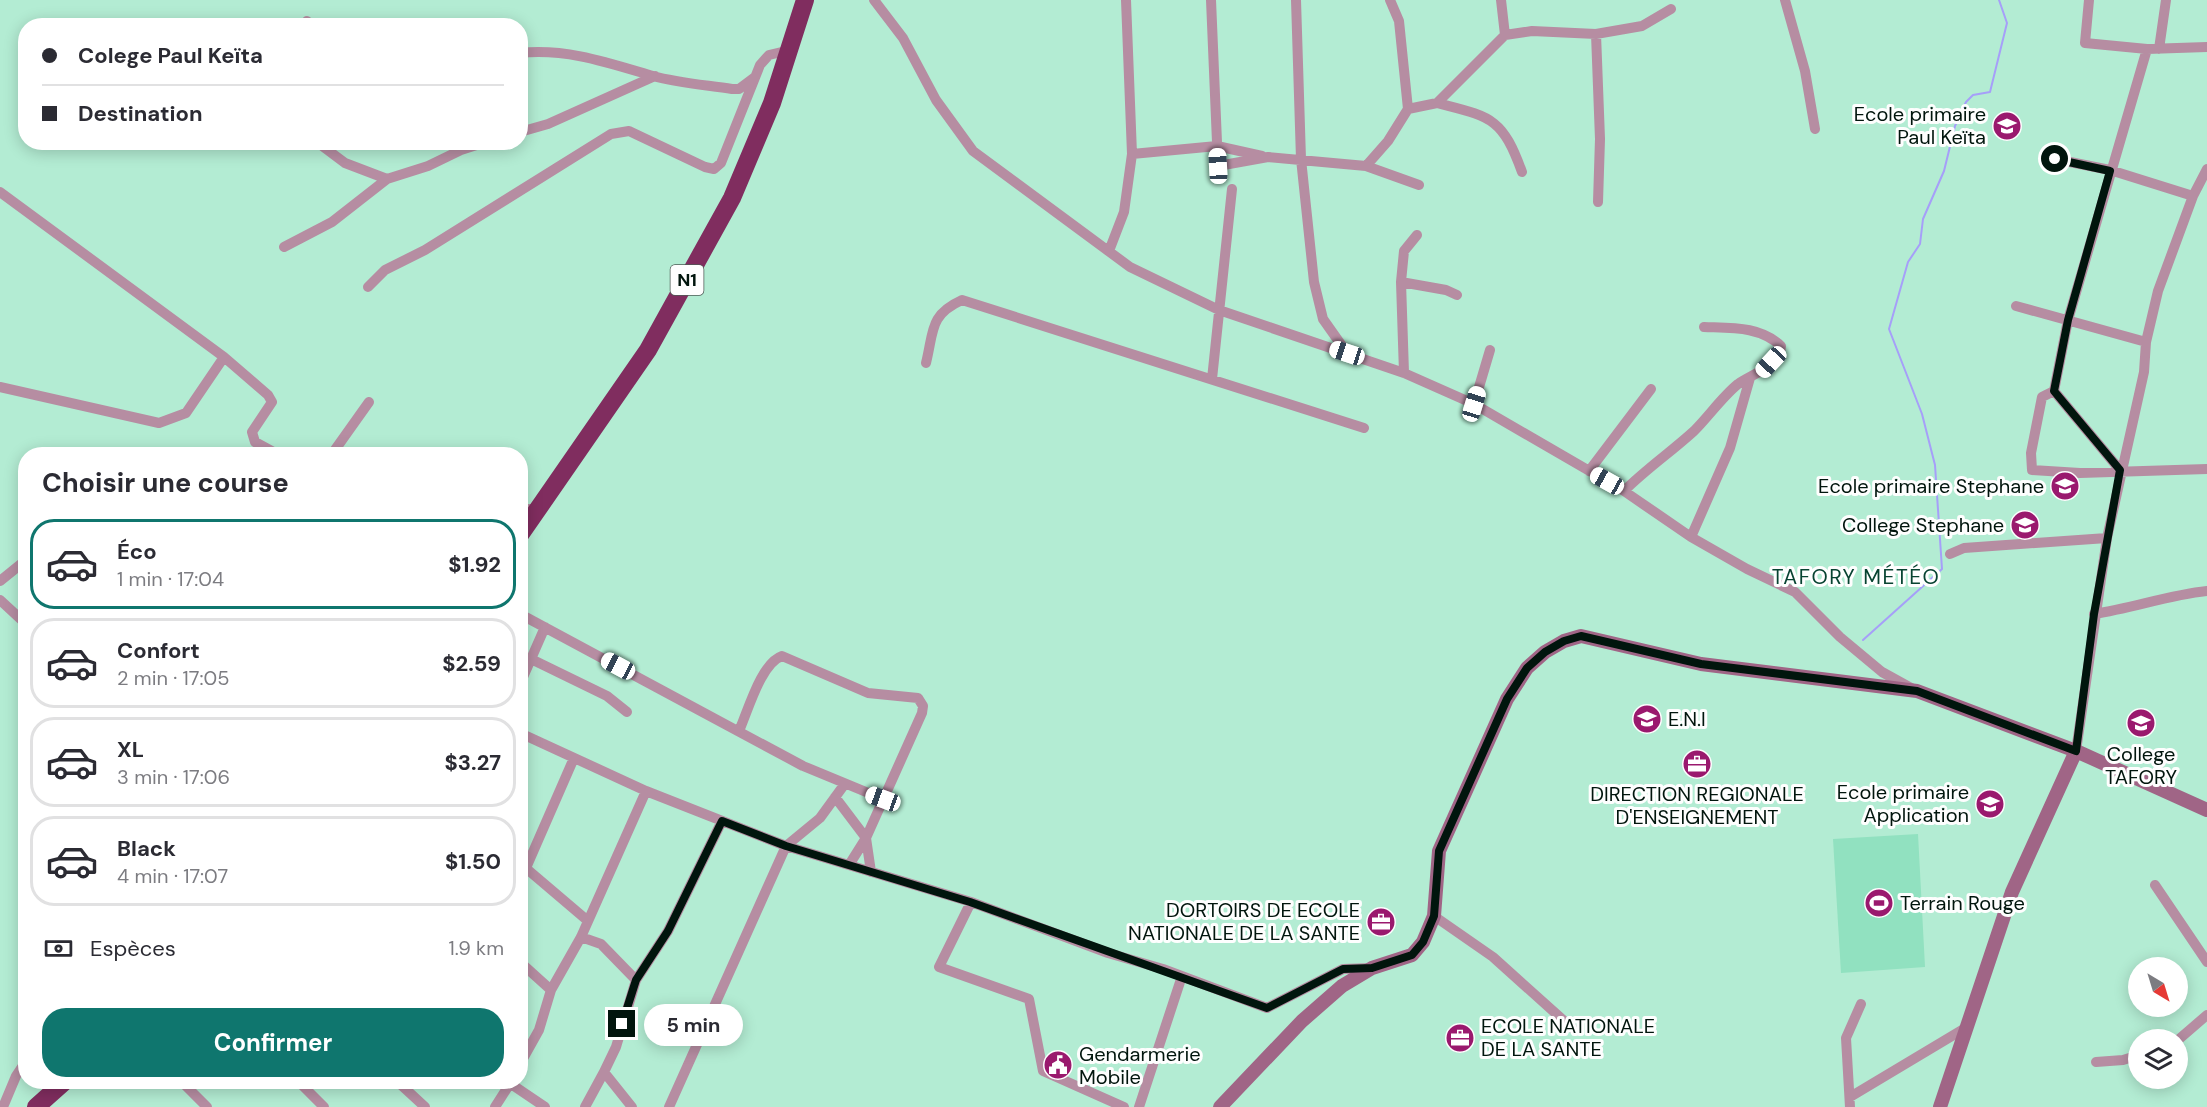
<!DOCTYPE html>
<html lang="fr">
<meta charset="utf-8">
<style>
body{margin:0;font-family:"DM Sans",sans-serif;background:#f2f2f3;color:#2b2b33;height:100vh;display:flex;flex-direction:column;font-size:22px;white-space:nowrap}
*{box-sizing:border-box;margin:0}
p{font-size:20px;color:#7c7c81}
.icon{flex:none;width:33px;height:33px;fill:none;stroke:currentColor;stroke-width:2;stroke-linecap:round;stroke-linejoin:round}
.map{position:relative;flex:1;overflow:hidden}
.side{position:absolute;left:18px;top:447px;width:510px;height:642px;display:flex;flex-direction:column;background:#fff;border-radius:24px;box-shadow:0 3px 15px #0003}
.side>*{flex:none}
.top-card{position:absolute;left:18px;top:18px;width:510px;height:132px;border-radius:24px;box-shadow:0 3px 15px #0003;display:grid;align-content:center;height:132px;padding:0 24px;background:#fff}
.needle{width:39px;rotate:142deg}
.controls{position:absolute;left:2128px;top:957px;display:grid;gap:12px}
.controls a{display:grid;place-items:center;width:60px;height:60px;border-radius:50%;background:#fff;box-shadow:0 3px 15px #0003;font-size:30px}
.end{position:absolute;width:27px;height:27px;margin:-14px;border:8px solid #01150d;background:#fff;box-shadow:0 0 0 3px #fff}
.from{border-radius:50%}
.bubble{position:absolute;height:42px;border-radius:21px;background:#fff;box-shadow:0 3px 15px #0003;font-size:20px;font-weight:700;line-height:42px;text-align:center}
.car{position:absolute;width:18px;height:36px;margin:-18px -9px;border-radius:8px;box-shadow:0 0 4px 2px #0007;background:linear-gradient(#fff 24%,#345 0 40%,#fff 0 76%,#345 0 86%,#fff 0)}
.top-card b{display:flex;align-items:center;gap:21px;height:57px;font-size:22px}
.top-card b+b{border-top:2px solid #e1e1e2}
.top-card i{width:15px;height:15px;background:#2b2b33}
ul{padding:0;list-style:none}
li{display:flex;align-items:center;gap:18px;height:90px;margin:0 12px 9px;padding:0 12px;border:3px solid #e1e1e2;border-radius:24px}
li div{flex:1}
li b{display:block;font-size:22px}
li em{font-style:normal;font-weight:700}
li.selected{border-color:#0f766e}
li>.icon{width:54px;height:54px;stroke-width:1.5}
h2{padding:0 24px;font-size:27px;line-height:72px}
.pay{display:flex;align-items:center;gap:15px;height:66px;padding:0 24px;font-size:22px}
.pay p{margin-inline-start:auto}
.cta{display:flex;gap:12px;margin-top:auto;padding:12px 24px}
.cta a{flex:1;height:69px;border-radius:24px;background:#0f766e;color:#fff;font-size:24px;font-weight:700;line-height:69px;text-align:center}
.map>svg:first-child{display:block}
.green{fill:#91e1c0}
.lines{fill:none;stroke-linecap:round;stroke-linejoin:round}
.stream{stroke:#a69ff9;stroke-width:2}
.street{stroke:#b68da2;stroke-width:10}
.secondary{stroke:#a06586;stroke-width:14}
.highway{stroke:#802d5f;stroke-width:18}
.route{stroke:#01150d;stroke-width:8}
.labels{text-anchor:middle;dominant-baseline:central;stroke-width:6;stroke-linejoin:round;paint-order:stroke}
.shield{fill:#fefefe;stroke:#4d5b55;stroke-width:1.5}
.shield-label{font-size:18px;font-weight:bold;fill:#01150d}
.poi-label{font-size:20px;fill:#01150d;stroke:#fefefe;text-anchor:end}
.neighbourhood-label{font-size:21px;letter-spacing:1.5px;fill:#074331;stroke:#fefefe}
</style>
<div class="map">
<svg width="2207" height="1107" viewBox="0 0 2207 1107">
<rect width="100%" height="100%" fill="#b3ecd3"/>
<!-- green -->
<path class="green" d="M 1918,834 L 1925,967 L 1841,973 L 1833,839 Z"/>
<g class="lines">
<!-- stream -->
<path class="stream" d="M 1863,640 L 1942,569 L 1935,465 L 1922,414 L 1889,329 L 1908,262 L 1920,244 L 1923,219 L 1944,171 L 1955,126 L 1966,102 L 1973,95 L 1990,92 L 2007,23 L 1999,0"/>
<!-- street -->
<path class="street" d="M 874,0 L 903,38 L 936,100 L 973,151 L 1130,267 L 1219,310 L 1404,373 L 1474,404 L 1624,491 L 1691,537 L 1747,569 L 1795,592 L 1840,637 L 1882,672 L 1911,688
M 1211,0 L 1218,166 L 1268,157 L 1366,166 L 1388,141 L 1408,109 L 1437,103 L 1505,35 L 1501,0
M 1296,0 L 1301,159 L 1314,282 L 1323,319 L 1347,353
M 1390,0 L 1399,21 L 1408,109
M 1785,0 L 1805,71 L 1815,129
M 2089,0 L 2085,43 L 2147,49 L 2207,47
M 307,21 L 309,26
M 1596,34 L 1600,139 L 1598,202
M 1505,35 L 1532,31 L 1596,34 L 1642,26 L 1671,9
M 2159,49 L 2166,0
M 520,53 C 567,48 609,63 653,76 C 678,83 706,85 732,89 L 739,89 L 755,77
M 1437,103 C 1491,117 1502,117 1522,172
M 520,132 L 548,124 L 655,76
M 317,142 L 345,163 L 387,179
M 1132,154 L 1217,146 L 1262,156
M 2055,159 L 2110,170 L 2193,196
M 1366,166 L 1419,185
M 0,192 L 224,357 L 268,395 L 272,402 L 252,432 L 255,442 L 277,454
M 284,247 L 332,222 L 387,179 L 428,166 L 461,150 L 486,142
M 1109,251 L 1124,212 L 1132,154 L 1126,0
M 1401,282 L 1446,290 L 1457,295
M 368,287 L 385,270 L 425,250 L 611,134 L 629,131 L 705,167 L 714,169 L 721,163 L 760,65 L 769,55 L 790,50
M 2016,306 L 2146,342
M 926,363 C 934,331 929,315 962,300 L 1364,428
M 1404,373 L 1401,282 L 1404,251 L 1417,235
M 1212,379 L 1232,189
M 0,387 L 159,423 L 186,413 L 224,357
M 2054,391 L 2042,397 L 2031,453 L 2032,470 L 2080,473 L 2207,469
M 1474,404 L 1490,350
M 332,454 L 369,402
M 2120,470 L 2054,391 L 2068,320 L 2147,49
M 1589,471 L 1651,389
M 1624,491 C 1646,469 1671,452 1694,431 C 1709,416 1722,397 1738,384 C 1752,374 1780,366 1781,346 C 1760,326 1731,328 1704,327
M 520,509 L 538,509
M 1691,537 L 1730,448 L 1750,378
M 1950,554 L 1964,548 L 2107,538
M 0,581 L 26,560
M 0,600 L 26,624
M 520,614 L 803,766 L 883,799
M 2094,614 C 2133,608 2169,595 2207,591
M 531,659 L 607,696 L 627,712
M 520,684 L 545,627
M 739,731 C 748,711 761,663 782,656 L 868,693 L 918,698 L 923,706 L 922,713 L 866,838 L 871,872
M 520,733 L 646,791 L 786,846 L 971,902 L 1108,953 L 1163,969 L 1267,1008 L 1343,969 L 1372,968
M 2076,751 L 2107,538 L 2144,372 L 2146,342 L 2158,291 L 2193,196 L 2207,169
M 835,797 L 866,838 L 849,865
M 521,864 L 588,921
M 526,868 L 574,758
M 2155,885 L 2207,962
M 971,902 L 939,967 L 1029,999 L 1043,1071 L 1124,1107
M 1434,916 L 1493,957 L 1572,1028
M 581,937 L 601,944 L 636,980
M 520,962 L 551,990
M 2178,1040 L 2207,1015
M 2096,1062 L 2123,1060 L 2139,1055
M 520,1064 L 539,1030 L 551,990 L 581,937 L 646,791
M 604,1072 L 616,1047 L 636,980 L 668,931 L 722,821
M 182,1082 L 207,1107
M 299,1082 L 324,1107
M 398,1082 L 425,1107
M 508,1082 L 545,1107
M 1850,1097 L 1967,1027
M 3,1107 L 16,1076 L 26,1061
M 495,1107 L 511,1082
M 585,1107 L 604,1072 L 632,1107
M 669,1107 L 786,846 L 820,818 L 844,785
M 1139,1107 L 1182,976
M 1850,1107 L 1846,1038 L 1861,1004"/>
<!-- secondary -->
<path class="secondary" d="M 1220,1107 L 1302,1021 L 1342,986 L 1372,968 L 1412,955 L 1423,942 L 1434,916 L 1439,851 L 1507,699 L 1527,668 L 1545,652 L 1564,641 L 1581,636 L 1701,664 L 1917,691 L 2076,751 L 2207,810
M 1940,1107 L 2012,892 L 2076,751"/>
<!-- highway -->
<path class="highway" d="M 520,535 L 648,350 L 732,198 L 772,103 L 805,0
M 36,1107 L 64,1082"/>
</g>
<g class="lines">
<!-- route -->
<path class="route" d="M 622,1024 L 636,980 L 668,931 L 722,821 L 786,846 L 970,902 L 1267,1008 L 1343,969 L 1372,968 L 1412,955 L 1423,942 L 1434,916 L 1439,851 L 1507,699 L 1527,668 L 1545,652 L 1564,641 L 1581,636 L 1701,664 L 1917,691 L 2076,751 L 2094,614 L 2120,470 L 2054,391 L 2068,320 L 2110,171 L 2055,159"/>
</g>
<!-- icons -->
<defs>
<g id="school-disc" transform="scale(1.5)"><circle r="9.5" fill="#9a196e" stroke="#fefefe"/><path d="M0-5L7-2L0 1L-7-2ZM-4 1L0 2.5L4 1V4Q0 6-4 4Z" fill="#fff"/></g>
<g id="university-disc" transform="scale(1.5)"><circle r="9.5" fill="#9a196e" stroke="#fefefe"/><path d="M0-5L7-2L0 1L-7-2ZM-4 1L0 2.5L4 1V4Q0 6-4 4Z" fill="#fff"/></g>
<g id="office-disc" transform="scale(1.5)"><circle r="9.5" fill="#9a196e" stroke="#fefefe"/><path d="M-6-3h4V-5.5h4V-3h4V5H-6ZM-1-4.5V-3h2v-1.5ZM-6 0V1H6V0Z" fill="#fff"/></g>
<g id="stadium-disc" transform="scale(1.5)"><circle r="9.5" fill="#9a196e" stroke="#fefefe"/><path d="M0-5a6.5 5 0 1 0 0 10a6.5 5 0 1 0 0-10ZM-3.5-1.8h7v3.6h-7Z" fill="#fff"/></g>
<g id="civic-disc" transform="scale(1.5)"><circle r="9.5" fill="#9a196e" stroke="#fefefe"/><path d="M-.6-6.5H3V-4.5H.6V-3L4-1V1h2V6H-6V1h2V-1L-.6-3ZM-1.2 2.5V6h2.4V2.5Z" fill="#fff"/></g>
</defs>
<g fill-rule="evenodd">
<use href="#school-disc" x="2007" y="126"/>
<use href="#school-disc" x="2065" y="486"/>
<use href="#university-disc" x="2025" y="525"/>
<use href="#university-disc" x="1647" y="719"/>
<use href="#university-disc" x="2141" y="723"/>
<use href="#office-disc" x="1697" y="764"/>
<use href="#school-disc" x="1990" y="804"/>
<use href="#stadium-disc" x="1879" y="903"/>
<use href="#office-disc" x="1381" y="922"/>
<use href="#office-disc" x="1460" y="1038"/>
<use href="#civic-disc" x="1058" y="1065"/>
</g>
<g class="labels">
<!-- shield labels -->
<rect class="shield" x="670.5" y="265" width="33" height="30" rx="4.5"/>
<g class="shield-label">
<text x="687" y="280">N1</text>
</g>
<!-- poi labels -->
<g class="poi-label">
<text x="1986" y="114">Ecole primaire<tspan x="1986" dy="23">Paul Keïta</tspan></text>
<text x="2044" y="486">Ecole primaire Stephane</text>
<text x="2004" y="525">College Stephane</text>
<text x="1668" y="719" text-anchor="start">E.N.I</text>
<text x="2141" y="754" text-anchor="middle">College<tspan x="2141" dy="23">TAFORY</tspan></text>
<text x="1969" y="792">Ecole primaire<tspan x="1969" dy="23">Application</tspan></text>
<text x="1697" y="794" text-anchor="middle">DIRECTION REGIONALE<tspan x="1697" dy="23">D'ENSEIGNEMENT</tspan></text>
<text x="1900" y="903" text-anchor="start">Terrain Rouge</text>
<text x="1360" y="910">DORTOIRS DE ECOLE<tspan x="1360" dy="23">NATIONALE DE LA SANTE</tspan></text>
<text x="1481" y="1026" text-anchor="start">ECOLE NATIONALE<tspan x="1481" dy="23">DE LA SANTE</tspan></text>
<text x="1079" y="1054" text-anchor="start">Gendarmerie<tspan x="1079" dy="23">Mobile</tspan></text>
</g>
<!-- neighbourhood labels -->
<g class="neighbourhood-label">
<text x="1856" y="577">TAFORY MÉTÉO</text>
</g>
</g>
</svg>
<div class="controls">
<a><svg class="needle" viewBox="-14 -14 28 28"><path d="M0-13l5 13h-10z" fill="#e53935"/><path d="M0 13l5-13h-10z" fill="#7c7c81"/></svg></a>
<a><svg class="icon" aria-label="layers" viewBox="0 0 24 24"><path d="M12 4l9 5-9 5-9-5zM3 14l9 5 9-5"/></svg></a>
</div>
<i class="end from" style="left:2055px;top:159px"></i>
<i class="end" style="left:622px;top:1024px"></i>
<div class="bubble" style="left:644px;top:1004px;width:99px">5 min</div>
<i class="car" style="left:1218px;top:166px;rotate:357deg"></i>
<i class="car" style="left:1347px;top:353px;rotate:288deg"></i>
<i class="car" style="left:1771px;top:362px;rotate:223deg"></i>
<i class="car" style="left:1474px;top:404px;rotate:17deg"></i>
<i class="car" style="left:1607px;top:481px;rotate:299deg"></i>
<i class="car" style="left:618px;top:666px;rotate:298deg"></i>
<i class="car" style="left:883px;top:799px;rotate:290deg"></i>
<div class="top-card">
<b><i class="from"></i>Colege Paul Keïta</b>
<b><i></i>Destination</b>
</div>
<section class="side">
<h2>Choisir une course</h2>
<ul>
<li class="selected"><svg class="icon" aria-label="car" viewBox="0 0 24 24"><path d="M5 17H2v-5l4-1 3-4h7l3 4 3 1v5h-3M9 17h6M6 11h13"/><circle cx="7" cy="17" r="2"/><circle cx="17" cy="17" r="2"/></svg><div><b>Éco</b><p>1 min · 17:04</p></div><em>$1.92</em></li>
<li><svg class="icon" aria-label="car" viewBox="0 0 24 24"><path d="M5 17H2v-5l4-1 3-4h7l3 4 3 1v5h-3M9 17h6M6 11h13"/><circle cx="7" cy="17" r="2"/><circle cx="17" cy="17" r="2"/></svg><div><b>Confort</b><p>2 min · 17:05</p></div><em>$2.59</em></li>
<li><svg class="icon" aria-label="car" viewBox="0 0 24 24"><path d="M5 17H2v-5l4-1 3-4h7l3 4 3 1v5h-3M9 17h6M6 11h13"/><circle cx="7" cy="17" r="2"/><circle cx="17" cy="17" r="2"/></svg><div><b>XL</b><p>3 min · 17:06</p></div><em>$3.27</em></li>
<li><svg class="icon" aria-label="car" viewBox="0 0 24 24"><path d="M5 17H2v-5l4-1 3-4h7l3 4 3 1v5h-3M9 17h6M6 11h13"/><circle cx="7" cy="17" r="2"/><circle cx="17" cy="17" r="2"/></svg><div><b>Black</b><p>4 min · 17:07</p></div><em>$1.50</em></li>
</ul>
<div class="pay"><svg class="icon" aria-label="cash" viewBox="0 0 24 24"><path d="M3 7h18v10H3z"/><circle cx="12" cy="12" r="2"/></svg>Espèces<p>1.9 km</p></div>
<div class="cta"><a>Confirmer</a></div>
</section>
</div>
